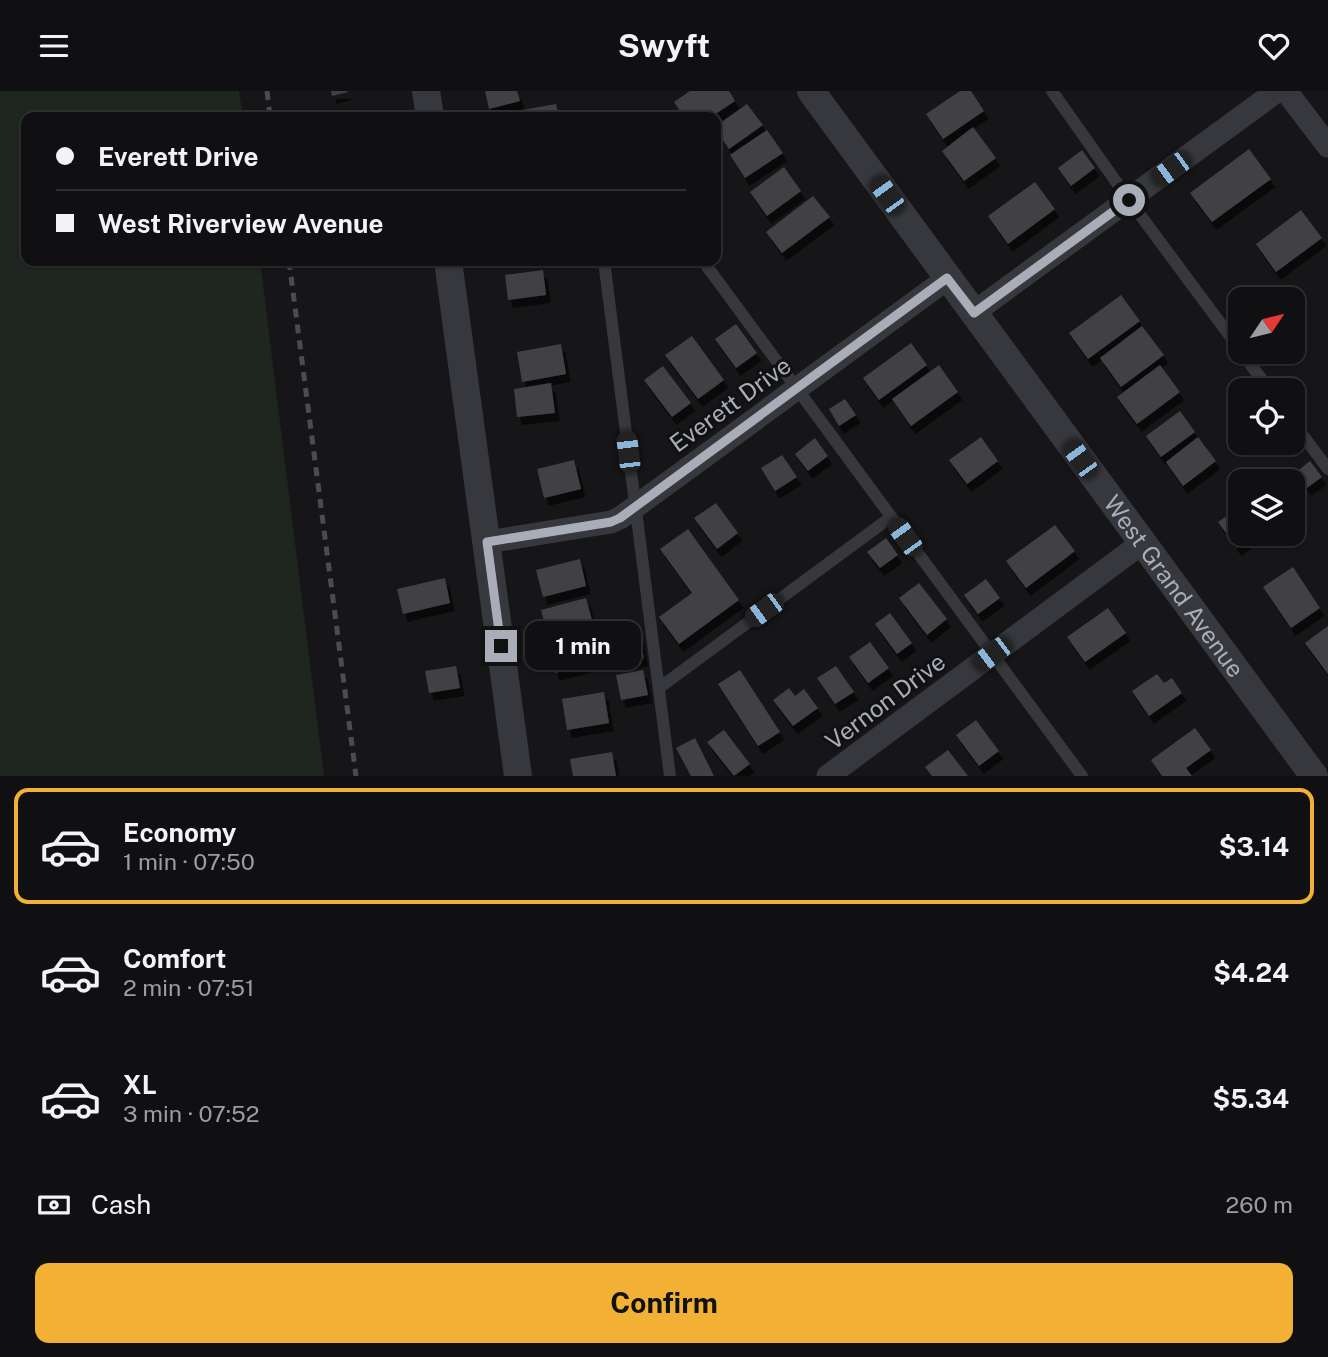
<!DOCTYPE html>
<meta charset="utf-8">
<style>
body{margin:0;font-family:"Public Sans",sans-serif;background:#19191b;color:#f1f3f6;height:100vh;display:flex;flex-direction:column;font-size:26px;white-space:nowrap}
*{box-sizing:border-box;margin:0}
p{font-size:23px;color:#9c9d9f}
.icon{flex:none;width:38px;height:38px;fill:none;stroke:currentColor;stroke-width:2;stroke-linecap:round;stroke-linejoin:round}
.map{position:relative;height:685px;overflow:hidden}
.side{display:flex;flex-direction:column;background:#101012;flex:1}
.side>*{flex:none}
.hud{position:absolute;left:21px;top:21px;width:700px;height:154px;border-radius:14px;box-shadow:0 2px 5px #0004,0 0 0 2px #303032;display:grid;align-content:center;height:154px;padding:0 35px;background:#101012}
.needle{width:46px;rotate:55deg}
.fabs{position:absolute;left:1228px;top:196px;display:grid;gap:14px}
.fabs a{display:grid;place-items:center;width:77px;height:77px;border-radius:14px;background:#101012;box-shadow:0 2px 5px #0004,0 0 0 2px #303032;font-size:35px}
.end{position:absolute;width:32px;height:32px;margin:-16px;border:9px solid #a8adb8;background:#111;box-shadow:0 0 0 4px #111}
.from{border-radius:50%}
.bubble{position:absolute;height:49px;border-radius:14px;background:#101012;box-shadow:0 2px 5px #0004,0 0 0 2px #303032;font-size:23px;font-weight:700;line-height:49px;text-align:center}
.car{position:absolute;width:21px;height:42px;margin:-21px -10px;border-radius:9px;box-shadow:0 0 5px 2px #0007;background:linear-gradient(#222 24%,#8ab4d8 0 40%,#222 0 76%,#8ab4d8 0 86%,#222 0)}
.hud b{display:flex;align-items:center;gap:24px;height:66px;font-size:26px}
.hud b+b{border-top:2px solid #303032}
.hud i{width:18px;height:18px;background:#f1f3f6}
ul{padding:12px 0 0;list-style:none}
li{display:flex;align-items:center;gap:21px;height:116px;margin:0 14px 10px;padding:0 21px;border:4px solid transparent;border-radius:14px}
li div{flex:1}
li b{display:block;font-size:26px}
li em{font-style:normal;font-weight:700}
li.active{border-color:#f2b134}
li>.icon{width:63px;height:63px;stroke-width:1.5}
.pay{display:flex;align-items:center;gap:18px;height:77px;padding:0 35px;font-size:26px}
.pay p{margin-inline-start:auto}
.button{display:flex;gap:14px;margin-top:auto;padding:14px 35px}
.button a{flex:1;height:80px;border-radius:14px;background:#f2b134;color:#111;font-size:28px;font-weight:700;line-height:80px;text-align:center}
header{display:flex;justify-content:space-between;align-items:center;height:91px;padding:0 35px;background:#101012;font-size:32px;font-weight:700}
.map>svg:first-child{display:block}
.green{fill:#1e261f}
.building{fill:#404145;filter:url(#shadow)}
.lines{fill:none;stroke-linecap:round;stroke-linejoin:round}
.service{stroke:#37383d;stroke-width:12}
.minor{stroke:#37383d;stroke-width:23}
.tertiary{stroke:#37383d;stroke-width:28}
.rail{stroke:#4a4c52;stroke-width:5;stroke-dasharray:9 7;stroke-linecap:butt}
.route{stroke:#a8adb8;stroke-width:9}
.labels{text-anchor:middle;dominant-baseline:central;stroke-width:6;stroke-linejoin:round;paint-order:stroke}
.street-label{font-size:24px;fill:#a8adb8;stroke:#111113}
</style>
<header><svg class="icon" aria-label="menu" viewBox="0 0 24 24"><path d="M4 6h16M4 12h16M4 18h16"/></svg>Swyft<svg class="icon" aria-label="heart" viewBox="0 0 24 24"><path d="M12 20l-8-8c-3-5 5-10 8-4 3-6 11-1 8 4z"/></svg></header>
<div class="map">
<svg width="1328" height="685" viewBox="0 0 1328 685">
<defs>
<filter id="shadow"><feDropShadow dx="4.5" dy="8" stdDeviation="0" flood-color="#0009"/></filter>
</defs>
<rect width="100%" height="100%" fill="#161618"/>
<!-- green -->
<path class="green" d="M 0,0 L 239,0 L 243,26 L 26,26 L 26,170 L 260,170 L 324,685 L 0,685 Z"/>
<!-- building -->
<path class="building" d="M 331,0 L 347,0 L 348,1 L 332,5 Z
M 485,0 L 517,0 L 520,10 L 489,18 Z
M 690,0 L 729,0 L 735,10 L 711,26 L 684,26 L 674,11 Z
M 960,0 L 971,0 L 984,20 L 943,48 L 926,23 Z
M 556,13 L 559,26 L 489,26 L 489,25 Z
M 747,13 L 763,34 L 729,58 L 716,39 L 716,35 Z
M 973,36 L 996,67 L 964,90 L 942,60 Z
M 767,39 L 783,62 L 745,87 L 730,64 Z
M 1249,58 L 1271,88 L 1212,131 L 1190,102 Z
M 1082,59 L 1095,77 L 1071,95 L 1058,77 Z
M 784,76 L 801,100 L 767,125 L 750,101 Z
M 1035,91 L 1055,118 L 1008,153 L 988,125 Z
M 813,105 L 830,126 L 782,162 L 766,141 Z
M 1301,119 L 1322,147 L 1276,181 L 1256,153 Z
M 543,179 L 546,204 L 508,209 L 505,184 Z
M 1121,204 L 1140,230 L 1088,268 L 1069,242 Z
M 736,233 L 757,262 L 736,277 L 715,248 Z
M 1142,235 L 1164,264 L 1121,296 L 1100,267 Z
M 692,245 L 724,289 L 698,308 L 665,264 Z
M 911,252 L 927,274 L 879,309 L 863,287 Z
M 561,253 L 566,283 L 522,291 L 517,261 Z
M 939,274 L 958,301 L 911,335 L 892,308 Z
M 1160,274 L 1180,301 L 1137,333 L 1117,306 Z
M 663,275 L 691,312 L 672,326 L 644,289 Z
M 551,292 L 555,322 L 517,326 L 514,298 Z
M 845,308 L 856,324 L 839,335 L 829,318 Z
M 1180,320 L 1195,341 L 1161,366 L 1146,345 Z
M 981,346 L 998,370 L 967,393 L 949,369 Z
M 1198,346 L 1216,370 L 1183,395 L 1166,371 Z
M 815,347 L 828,365 L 808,380 L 795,363 Z
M 782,364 L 797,386 L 775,400 L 761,377 Z
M 574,369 L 581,398 L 544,407 L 537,378 Z
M 1310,370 L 1322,386 L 1307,397 L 1295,382 Z
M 716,412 L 738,442 L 717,458 L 694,427 Z
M 1241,415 L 1241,443 L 1256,443 L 1237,457 L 1218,431 Z
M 1055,434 L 1075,460 L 1026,497 L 1006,470 Z
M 688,438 L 739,509 L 679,553 L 659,526 L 692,502 L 660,458 Z
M 886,447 L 898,464 L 880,477 L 867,461 Z
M 580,468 L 586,495 L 543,506 L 536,479 Z
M 1293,476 L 1320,517 L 1291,537 L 1263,496 Z
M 445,487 L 450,512 L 403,523 L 397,498 Z
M 986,488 L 1000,507 L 978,523 L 964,504 Z
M 919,492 L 947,528 L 927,544 L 899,507 Z
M 586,507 L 593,533 L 548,545 L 541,519 Z
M 1108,517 L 1126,542 L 1085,571 L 1067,546 Z
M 890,522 L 912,552 L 897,563 L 875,533 Z
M 637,535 L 644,567 L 621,573 L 614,541 Z
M 1328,535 L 1328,583 L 1305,552 Z
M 583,549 L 589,573 L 555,582 L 548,558 Z
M 870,551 L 889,577 L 868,592 L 849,566 Z
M 456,575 L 460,597 L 429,602 L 425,580 Z
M 836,575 L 854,601 L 835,613 L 817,587 Z
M 643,579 L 648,604 L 621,609 L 616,584 Z
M 740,579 L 780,641 L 758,655 L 718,593 Z
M 1157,583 L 1164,592 L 1172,587 L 1182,602 L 1149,625 L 1132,600 Z
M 789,597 L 795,605 L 804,598 L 818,617 L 793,635 L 773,609 Z
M 604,601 L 609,632 L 567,639 L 562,608 Z
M 976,629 L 999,660 L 979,675 L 956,644 Z
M 1195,637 L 1211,659 L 1186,677 L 1192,685 L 1162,685 L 1151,669 Z
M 724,639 L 750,673 L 734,685 L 707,651 Z
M 695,647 L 714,685 L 691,685 L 676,657 Z
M 948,659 L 968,685 L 932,685 L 925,676 Z
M 612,661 L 616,685 L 573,685 L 570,668 Z"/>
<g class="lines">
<!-- service -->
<path class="service" d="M 1052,0 L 1129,109 L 1241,260
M 604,170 L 670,685
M 703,170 L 1082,685
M 1241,261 L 1270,299
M 1293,331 L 1328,378
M 659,597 L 891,426"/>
<!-- minor -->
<path class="minor" d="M 1286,0 L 1328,55
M 973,222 L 1277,0
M 487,451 L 611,431 L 620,427 L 948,187
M 828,685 L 1142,452"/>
<!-- tertiary -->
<g class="tertiary">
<path d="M 426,0 L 430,26"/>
<path id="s1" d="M 811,0 L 1314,685"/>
<path d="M 448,170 L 518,685"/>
</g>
<!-- rail -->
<path class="rail" d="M 267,0 L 270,26
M 289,170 L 356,685"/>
</g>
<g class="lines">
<!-- route -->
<path class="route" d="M 501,555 L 487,451 L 611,431 L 620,427 L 947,187 L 974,222 L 1129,109"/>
</g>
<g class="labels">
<!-- street labels -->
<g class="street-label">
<text transform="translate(730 313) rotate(-36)">Everett Drive</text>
<text stroke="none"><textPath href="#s1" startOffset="614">West Grand Avenue</textPath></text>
<text transform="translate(885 610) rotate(-37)">Vernon Drive</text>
</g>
</g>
</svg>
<div class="fabs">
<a><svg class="needle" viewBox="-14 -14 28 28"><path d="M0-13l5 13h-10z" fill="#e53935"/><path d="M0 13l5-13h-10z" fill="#9c9d9f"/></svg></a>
<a><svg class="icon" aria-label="locate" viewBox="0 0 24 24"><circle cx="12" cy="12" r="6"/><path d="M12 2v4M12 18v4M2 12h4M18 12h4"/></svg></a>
<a><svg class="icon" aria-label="layers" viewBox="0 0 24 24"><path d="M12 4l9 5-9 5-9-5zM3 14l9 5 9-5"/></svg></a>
</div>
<i class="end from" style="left:1129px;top:109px"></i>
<i class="end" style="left:501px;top:555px"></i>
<div class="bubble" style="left:525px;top:530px;width:116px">1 min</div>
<i class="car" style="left:1171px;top:78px;rotate:234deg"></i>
<i class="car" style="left:887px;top:104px;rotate:324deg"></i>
<i class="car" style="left:628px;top:361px;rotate:353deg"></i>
<i class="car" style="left:1080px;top:368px;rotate:324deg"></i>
<i class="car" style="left:905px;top:446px;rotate:324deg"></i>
<i class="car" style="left:764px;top:519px;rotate:234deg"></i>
<i class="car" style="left:992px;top:563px;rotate:233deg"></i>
<div class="hud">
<b><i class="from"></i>Everett Drive</b>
<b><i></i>West Riverview Avenue</b>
</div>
</div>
<section class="side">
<ul>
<li class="active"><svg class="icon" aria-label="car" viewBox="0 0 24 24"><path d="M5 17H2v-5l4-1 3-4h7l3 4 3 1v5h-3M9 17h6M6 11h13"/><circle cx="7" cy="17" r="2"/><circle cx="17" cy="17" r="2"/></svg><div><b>Economy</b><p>1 min · 07:50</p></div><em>$3.14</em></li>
<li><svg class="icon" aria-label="car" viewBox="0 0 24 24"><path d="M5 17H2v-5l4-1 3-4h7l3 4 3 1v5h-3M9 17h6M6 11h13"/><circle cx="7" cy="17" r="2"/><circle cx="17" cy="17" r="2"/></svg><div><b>Comfort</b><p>2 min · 07:51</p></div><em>$4.24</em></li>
<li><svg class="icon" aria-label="car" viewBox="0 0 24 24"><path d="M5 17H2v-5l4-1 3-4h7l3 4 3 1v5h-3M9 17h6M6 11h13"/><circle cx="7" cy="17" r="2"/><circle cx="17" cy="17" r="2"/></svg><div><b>XL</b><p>3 min · 07:52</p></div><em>$5.34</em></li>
</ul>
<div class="pay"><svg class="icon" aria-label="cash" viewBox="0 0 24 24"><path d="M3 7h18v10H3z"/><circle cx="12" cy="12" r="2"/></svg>Cash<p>260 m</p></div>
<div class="button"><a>Confirm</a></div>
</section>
